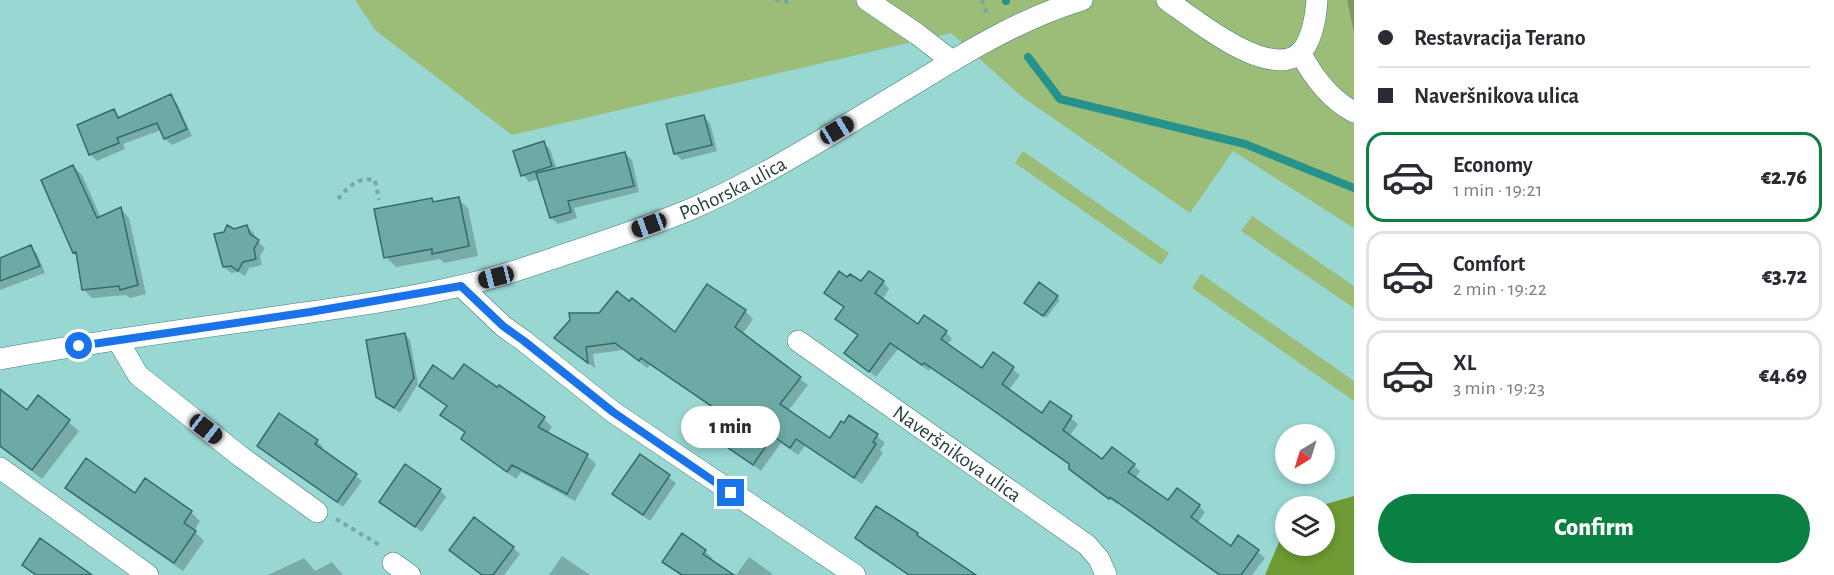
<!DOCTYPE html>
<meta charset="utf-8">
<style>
body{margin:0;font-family:"Alegreya Sans",sans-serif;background:#f7f7f7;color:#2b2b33;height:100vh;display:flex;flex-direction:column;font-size:22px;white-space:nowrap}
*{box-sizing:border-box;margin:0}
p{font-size:20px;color:#7c7c81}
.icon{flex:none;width:33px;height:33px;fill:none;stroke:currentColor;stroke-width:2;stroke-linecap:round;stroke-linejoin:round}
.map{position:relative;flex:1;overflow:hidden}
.drawer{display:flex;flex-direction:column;background:#fff;width:480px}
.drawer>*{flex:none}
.top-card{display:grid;align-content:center;height:132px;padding:0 24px;background:#fff}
.needle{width:39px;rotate:218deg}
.buttons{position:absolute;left:1275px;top:424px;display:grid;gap:12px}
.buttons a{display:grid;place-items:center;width:60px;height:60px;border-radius:50%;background:#fff;box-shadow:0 3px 9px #0003;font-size:30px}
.end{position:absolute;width:27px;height:27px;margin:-14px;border:8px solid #1a73e8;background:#fff;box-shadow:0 0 0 3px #fff}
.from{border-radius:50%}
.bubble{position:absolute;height:42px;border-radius:21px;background:#fff;box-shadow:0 3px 9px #0003;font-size:20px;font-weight:800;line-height:42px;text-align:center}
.car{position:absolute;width:18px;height:36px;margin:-18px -9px;border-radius:8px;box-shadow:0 0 4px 2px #0007;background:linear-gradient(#222 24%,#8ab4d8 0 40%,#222 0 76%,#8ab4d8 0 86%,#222 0)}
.top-card b{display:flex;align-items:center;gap:21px;height:57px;font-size:22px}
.top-card b+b{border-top:2px solid #e1e1e2}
.top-card i{width:15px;height:15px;background:#2b2b33}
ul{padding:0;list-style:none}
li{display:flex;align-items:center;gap:18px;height:90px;margin:0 12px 9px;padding:0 12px;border:3px solid #e1e1e2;border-radius:18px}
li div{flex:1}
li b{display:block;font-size:22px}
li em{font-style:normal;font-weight:800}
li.current{border-color:#0b8043}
li>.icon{width:54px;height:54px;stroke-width:1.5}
.button{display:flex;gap:12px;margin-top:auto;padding:12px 24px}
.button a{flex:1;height:69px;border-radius:36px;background:#0b8043;color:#fff;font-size:24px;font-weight:800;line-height:69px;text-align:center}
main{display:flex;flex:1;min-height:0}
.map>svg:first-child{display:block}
.green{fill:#9bbd78}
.forest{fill:#6e9b33}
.shadow{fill:#0003}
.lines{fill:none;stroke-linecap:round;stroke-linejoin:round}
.stream{stroke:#26928c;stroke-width:8}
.building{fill:#6daaa6;stroke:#2f6d69;stroke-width:1.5}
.minor-casing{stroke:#407e7a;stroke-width:22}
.path{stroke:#75a9a4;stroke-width:4;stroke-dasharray:4.5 4.5;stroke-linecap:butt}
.minor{stroke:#fff;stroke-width:21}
.route{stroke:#1a73e8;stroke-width:8}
.labels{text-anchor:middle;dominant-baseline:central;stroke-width:4.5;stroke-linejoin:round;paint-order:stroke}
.street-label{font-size:21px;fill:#27413f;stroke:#98d7d2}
</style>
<main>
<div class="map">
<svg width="1354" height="575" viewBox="0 0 1354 575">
<rect width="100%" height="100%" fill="#98d7d2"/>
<!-- green -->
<path class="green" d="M 355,0 L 1354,0 L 1354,228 L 1233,151 L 1190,213 L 1021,96 L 951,33 L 512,135 L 375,30 Z
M 1023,151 L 1169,253 L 1161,265 L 1015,163 Z
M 1252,216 L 1354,286 L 1354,308 L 1241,231 Z
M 1201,274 L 1354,381 L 1354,401 L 1192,288 Z"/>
<!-- forest -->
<path class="forest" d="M 1354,496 L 1354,575 L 1265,575 L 1285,528 L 1286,546 L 1324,546 L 1324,507 L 1316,507 Z"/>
<!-- shadow -->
<path class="shadow" d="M 1347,0 L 1354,0 L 1354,33 Z
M 170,96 L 177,103 L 192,136 L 172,145 L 165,139 L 161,130 L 123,144 L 125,149 L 97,161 L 90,154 L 114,111 L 121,118 Z
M 704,117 L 710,123 L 717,151 L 682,160 L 675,154 Z
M 543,142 L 550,149 L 557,170 L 625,153 L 632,160 L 639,192 L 574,208 L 577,218 L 558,224 L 551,218 L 539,179 L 529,182 L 523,175 Z
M 73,166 L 82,175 L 101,218 L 121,209 L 129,218 L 146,294 L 130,298 L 126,295 L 92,298 L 83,289 L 78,255 L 75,252 Z
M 431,199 L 435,203 L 458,199 L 468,208 L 478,256 L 444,263 L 440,259 L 396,267 L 386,257 Z
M 247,227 L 254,233 L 255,239 L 265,248 L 260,256 L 262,265 L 249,268 L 245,276 L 239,272 L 231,273 L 224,267 L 234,230 Z
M 30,247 L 37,254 L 45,273 L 0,290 L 0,260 Z
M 848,279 L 862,283 L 883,282 L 889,289 L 882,300 L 918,326 L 946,332 L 952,339 L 947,345 L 982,370 L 993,354 L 1020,375 L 1008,391 L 1042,415 L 1051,403 L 1078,424 L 1069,437 L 1103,461 L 1134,465 L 1140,471 L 1135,479 L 1169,502 L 1199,506 L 1205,512 L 1197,524 L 1231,548 L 1239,537 L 1265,558 L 1252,575 L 1218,575 L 1118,503 L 1117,504 L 1077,475 L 1070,468 L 1071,466 L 995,412 L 931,368 L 929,371 L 898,349 L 876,377 L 846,353 L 859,336 L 837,319 L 845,308 L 825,293 Z
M 707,286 L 745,311 L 753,319 L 742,335 L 808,385 L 788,411 L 830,440 L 849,417 L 877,436 L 885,443 L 880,450 L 883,453 L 862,484 L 805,446 L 798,455 L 781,443 L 761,471 L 726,445 L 739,426 L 650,365 L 647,368 L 624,350 L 593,354 L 595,368 L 564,345 L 675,334 Z
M 1057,297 L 1060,300 L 1046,318 L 1029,306 Z
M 405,335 L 410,340 L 418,384 L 400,413 L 378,396 Z
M 453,381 L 498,389 L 499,387 L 544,419 L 552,427 L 547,434 L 587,456 L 596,464 L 575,501 L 521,472 L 516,479 L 471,447 L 463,439 L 466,434 L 442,415 L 448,407 L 421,385 Z
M 38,397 L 79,431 L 42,479 L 0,447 L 0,398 L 27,412 Z
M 317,441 L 323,447 L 321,450 L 362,481 L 343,507 L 259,446 Z
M 640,456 L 676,483 L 650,521 L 614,494 Z
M 145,480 L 191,512 L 200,521 L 194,531 L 204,541 L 183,571 L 76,497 L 67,488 L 135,495 Z
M 440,490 L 446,497 L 422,532 L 381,502 Z
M 857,538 L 974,575 L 914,575 L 906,569 L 904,572 L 864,546 Z
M 513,548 L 520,554 L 504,575 L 482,575 Z
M 705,551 L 713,559 L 711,561 L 731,575 L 680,575 L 664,562 Z
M 562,556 L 590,575 L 549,575 Z
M 749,557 L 770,572 L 773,575 L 736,575 Z
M 304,558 L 315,571 L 332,562 L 343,575 L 268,575 Z"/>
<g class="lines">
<!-- stream -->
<path class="stream" d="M 1006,0 L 1006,1
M 1028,57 L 1060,99 L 1245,144 L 1354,188"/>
</g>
<!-- building -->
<path class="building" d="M 171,94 L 187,129 L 164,139 L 157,123 L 117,138 L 119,143 L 89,155 L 77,125 L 114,109 L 118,118 Z
M 704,115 L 712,145 L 674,154 L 666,124 Z
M 544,141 L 552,166 L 521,176 L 513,151 Z
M 625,152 L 634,186 L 568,201 L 571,212 L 550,218 L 536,173 Z
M 73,165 L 97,218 L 121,207 L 138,285 L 120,290 L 119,286 L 82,290 L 76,252 L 73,253 L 41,180 Z
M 459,197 L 469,246 L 432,254 L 432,249 L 384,258 L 374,209 L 432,198 L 433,202 Z
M 227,225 L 234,229 L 247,225 L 250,234 L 259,240 L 254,249 L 256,259 L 243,262 L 238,271 L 231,266 L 223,267 L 214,234 L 224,232 Z
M 31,245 L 40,266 L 0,281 L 0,258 Z
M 839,271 L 847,277 L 850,274 L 861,281 L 869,271 L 884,281 L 875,293 L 918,324 L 924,315 L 947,331 L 941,339 L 982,368 L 993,352 L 1014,367 L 1002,384 L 1042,413 L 1050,401 L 1072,416 L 1063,430 L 1102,459 L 1112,447 L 1135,464 L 1128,472 L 1168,500 L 1177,488 L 1200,505 L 1191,517 L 1231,546 L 1238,535 L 1259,550 L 1241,575 L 1220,575 L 1110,497 L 1109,499 L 1069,469 L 1069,464 L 987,406 L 924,363 L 922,365 L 890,343 L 869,372 L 844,353 L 858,335 L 835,319 L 844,307 L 824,293 Z
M 1039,282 L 1058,296 L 1043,316 L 1024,303 Z
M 707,284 L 746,310 L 735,327 L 801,377 L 780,404 L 830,438 L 841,421 L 844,423 L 849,415 L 878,434 L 873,442 L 876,444 L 854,478 L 796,439 L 790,448 L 773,436 L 753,465 L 724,445 L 739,425 L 641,358 L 639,361 L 615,343 L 586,347 L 588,363 L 554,338 L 570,320 L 569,313 L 599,313 L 617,291 L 629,301 L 632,298 L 675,332 Z
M 405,333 L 414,378 L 394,408 L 376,397 L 366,340 Z
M 464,364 L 497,387 L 499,385 L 545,417 L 538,427 L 588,454 L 567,494 L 512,465 L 507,472 L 461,439 L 465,432 L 440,415 L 447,406 L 419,386 L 433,365 L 453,379 Z
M 0,389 L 27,410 L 38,395 L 70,420 L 32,470 L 0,446 Z
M 279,413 L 318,440 L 315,444 L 357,474 L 337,502 L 257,446 Z
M 640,454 L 670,475 L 643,515 L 612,494 Z
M 86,458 L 135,493 L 145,478 L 192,511 L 184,523 L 196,531 L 174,563 L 65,488 Z
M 405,464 L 441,489 L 415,527 L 379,502 Z
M 876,506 L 918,533 L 917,535 L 976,575 L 909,575 L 855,538 Z
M 474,517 L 514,547 L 493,575 L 482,575 L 449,550 Z
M 682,533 L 706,550 L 703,554 L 734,575 L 682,575 L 662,562 Z
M 40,538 L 92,575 L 36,575 L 22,565 Z"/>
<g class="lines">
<!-- minor casing -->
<g class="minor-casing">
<g id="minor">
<path d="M 867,0 L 917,34 L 952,61"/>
<path d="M 1167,0 C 1193,18 1270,82 1301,52 C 1312,40 1316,16 1317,0"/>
<path d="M 1300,52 C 1313,77 1329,99 1354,112"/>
<path d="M 461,286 L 503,326 L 524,341 L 613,412 L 855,575"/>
<path d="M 117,339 L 138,375 L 240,456 L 317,512"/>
<path id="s1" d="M 798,341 L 1087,545 L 1099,559 L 1106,575"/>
<path id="s2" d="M 0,359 C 87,343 175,331 263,319 C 330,309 398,301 464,285 C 498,278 530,266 563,255 C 605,241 648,227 689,210 C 770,175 845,125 921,80 C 971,49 1025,17 1082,0"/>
<path d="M 0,468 L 148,575"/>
<path d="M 393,563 L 410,575"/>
</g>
</g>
<!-- path -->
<path class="path" d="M 775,0 L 788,2 L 790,0
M 982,0 L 988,17
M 338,199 C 348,187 357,177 375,180 L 379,200
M 336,519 L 381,546"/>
<!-- minor -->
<use href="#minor" class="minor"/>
</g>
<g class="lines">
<!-- route -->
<path class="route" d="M 79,346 L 310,312 L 461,286 L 503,326 L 524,341 L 613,412 L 731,493"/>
</g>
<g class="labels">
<!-- street labels -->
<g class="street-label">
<text stroke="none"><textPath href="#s2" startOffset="756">Pohorska ulica</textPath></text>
<text stroke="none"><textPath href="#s1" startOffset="195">Naveršnikova ulica</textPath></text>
</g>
</g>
</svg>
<div class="buttons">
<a><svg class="needle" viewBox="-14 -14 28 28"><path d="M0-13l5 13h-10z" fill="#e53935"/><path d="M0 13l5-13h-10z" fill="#7c7c81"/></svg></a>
<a><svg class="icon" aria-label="layers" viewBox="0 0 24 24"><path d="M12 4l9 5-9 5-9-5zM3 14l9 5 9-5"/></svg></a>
</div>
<i class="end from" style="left:79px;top:346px"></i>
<i class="end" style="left:731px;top:493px"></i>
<div class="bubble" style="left:681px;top:406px;width:99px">1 min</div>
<i class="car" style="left:837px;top:130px;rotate:59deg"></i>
<i class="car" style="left:649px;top:225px;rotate:250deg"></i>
<i class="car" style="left:496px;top:277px;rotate:256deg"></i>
<i class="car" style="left:206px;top:429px;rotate:128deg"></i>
</div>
<section class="drawer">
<div class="top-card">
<b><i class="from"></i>Restavracija Terano</b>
<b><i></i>Naveršnikova ulica</b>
</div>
<ul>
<li class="current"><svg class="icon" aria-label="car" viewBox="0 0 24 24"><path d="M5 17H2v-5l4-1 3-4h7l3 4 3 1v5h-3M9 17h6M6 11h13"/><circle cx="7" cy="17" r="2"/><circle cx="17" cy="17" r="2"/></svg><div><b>Economy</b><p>1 min · 19:21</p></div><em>€2.76</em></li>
<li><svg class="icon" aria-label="car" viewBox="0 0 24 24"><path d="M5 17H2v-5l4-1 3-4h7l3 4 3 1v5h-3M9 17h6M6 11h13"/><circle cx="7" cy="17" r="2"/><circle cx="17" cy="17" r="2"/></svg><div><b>Comfort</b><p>2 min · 19:22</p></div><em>€3.72</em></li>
<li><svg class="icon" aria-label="car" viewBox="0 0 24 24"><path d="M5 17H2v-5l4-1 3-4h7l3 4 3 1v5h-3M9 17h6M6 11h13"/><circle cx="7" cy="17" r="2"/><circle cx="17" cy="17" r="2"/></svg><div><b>XL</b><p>3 min · 19:23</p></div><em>€4.69</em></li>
</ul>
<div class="button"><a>Confirm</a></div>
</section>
</main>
